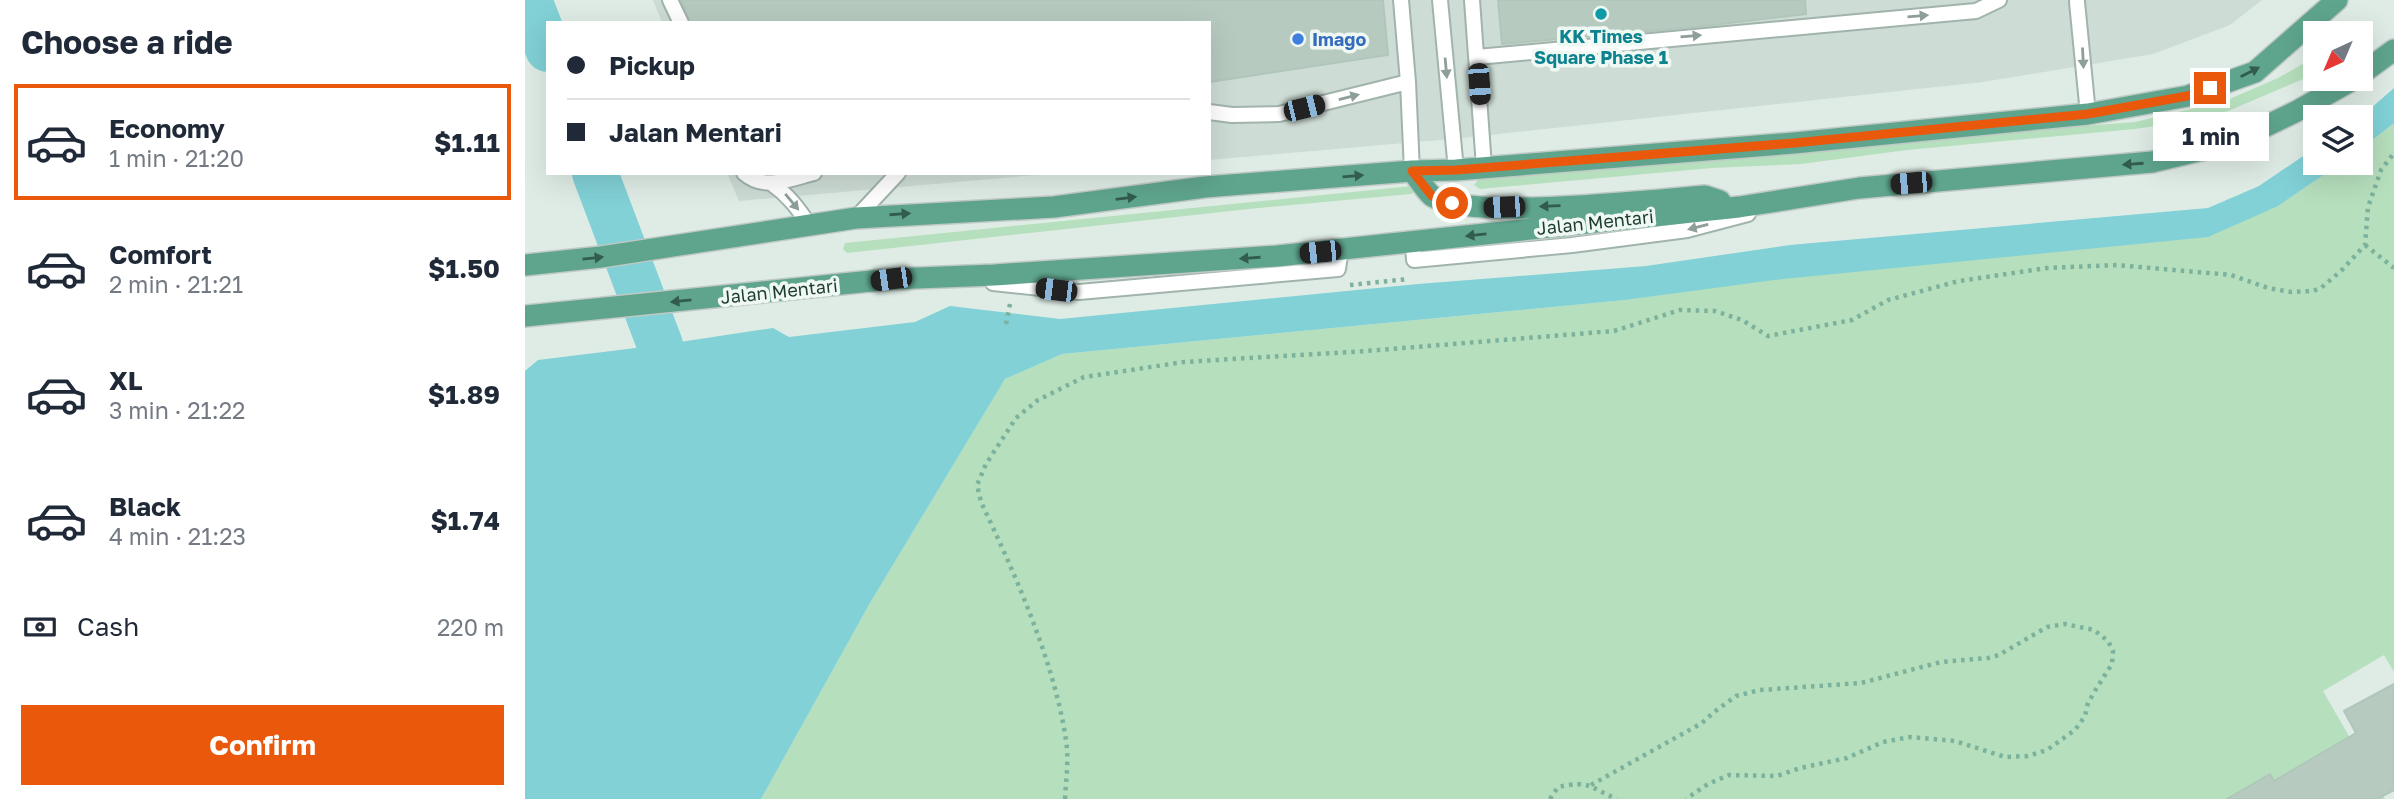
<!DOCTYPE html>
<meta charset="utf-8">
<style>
body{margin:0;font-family:"Golos Text",sans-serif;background:#f2f2f3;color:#1f2937;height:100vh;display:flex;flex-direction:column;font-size:26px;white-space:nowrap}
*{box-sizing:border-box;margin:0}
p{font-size:23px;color:#747a83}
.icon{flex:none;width:38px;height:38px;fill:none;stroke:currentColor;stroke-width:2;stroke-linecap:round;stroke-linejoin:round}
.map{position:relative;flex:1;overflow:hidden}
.side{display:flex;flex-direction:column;background:#fff;width:525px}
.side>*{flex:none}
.banner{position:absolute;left:21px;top:21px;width:665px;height:154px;border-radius:0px;box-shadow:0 7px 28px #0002;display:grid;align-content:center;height:154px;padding:0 21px;background:#fff}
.needle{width:46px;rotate:224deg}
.tools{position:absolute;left:1778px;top:21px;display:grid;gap:14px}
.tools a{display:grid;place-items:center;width:70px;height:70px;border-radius:0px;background:#fff;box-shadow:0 7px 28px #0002;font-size:35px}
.end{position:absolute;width:32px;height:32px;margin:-16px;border:9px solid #ea580c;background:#fff;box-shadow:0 0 0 4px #fff}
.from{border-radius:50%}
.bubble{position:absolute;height:49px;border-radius:0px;background:#fff;box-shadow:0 7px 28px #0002;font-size:23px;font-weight:700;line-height:49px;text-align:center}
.car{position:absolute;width:21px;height:42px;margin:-21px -10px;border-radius:9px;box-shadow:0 0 5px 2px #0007;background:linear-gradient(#222 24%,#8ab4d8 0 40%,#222 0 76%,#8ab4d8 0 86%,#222 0)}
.banner b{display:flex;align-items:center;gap:24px;height:66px;font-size:26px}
.banner b+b{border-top:2px solid #e0e1e3}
.banner i{width:18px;height:18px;background:#1f2937}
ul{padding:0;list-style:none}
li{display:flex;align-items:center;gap:21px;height:116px;margin:0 14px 10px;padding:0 7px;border:4px solid transparent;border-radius:0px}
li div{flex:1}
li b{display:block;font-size:26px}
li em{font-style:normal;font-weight:700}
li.active{border-color:#ea580c}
li>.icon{width:63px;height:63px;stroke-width:1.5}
h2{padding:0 21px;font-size:32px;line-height:84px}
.pay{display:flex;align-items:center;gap:18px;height:77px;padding:0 21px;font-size:26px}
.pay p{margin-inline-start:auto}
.cta{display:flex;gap:14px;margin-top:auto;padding:14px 21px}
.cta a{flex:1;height:80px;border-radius:0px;background:#ea580c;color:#fff;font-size:28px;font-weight:700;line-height:80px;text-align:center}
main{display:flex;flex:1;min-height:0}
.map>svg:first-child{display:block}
.built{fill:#cddcd4}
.green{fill:#b6dfbd}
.water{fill:#81d1d6}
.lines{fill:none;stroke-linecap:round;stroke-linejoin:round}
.river{stroke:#81d1d6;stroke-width:46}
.building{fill:#b7cac0;stroke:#b1c6bb;stroke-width:2}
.lane-casing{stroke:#a1b4ac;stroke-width:18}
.primary-casing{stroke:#c0c9c6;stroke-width:24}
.path{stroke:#7cb29c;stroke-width:4.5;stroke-dasharray:3.5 5;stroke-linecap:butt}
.lane{stroke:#fff;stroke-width:14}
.primary{stroke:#5fa58d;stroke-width:21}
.oneway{fill:#8e9e98}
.oneway2{fill:#325c4d}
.route{stroke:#ea580c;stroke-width:9}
.culture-dot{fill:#0f9aa8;stroke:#f0f8f3;stroke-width:2.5}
.shop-dot{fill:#3f7fe0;stroke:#f0f8f3;stroke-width:2.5}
.labels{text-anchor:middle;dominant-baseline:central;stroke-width:7;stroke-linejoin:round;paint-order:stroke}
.culture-label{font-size:18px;font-weight:bold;fill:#0d838f;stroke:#f0f8f3}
.shop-label{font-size:18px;font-weight:bold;fill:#366cbe;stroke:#f0f8f3;text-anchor:start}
.street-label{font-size:18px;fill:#1e3d32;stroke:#f0f8f3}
</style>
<main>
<section class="side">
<h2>Choose a ride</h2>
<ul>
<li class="active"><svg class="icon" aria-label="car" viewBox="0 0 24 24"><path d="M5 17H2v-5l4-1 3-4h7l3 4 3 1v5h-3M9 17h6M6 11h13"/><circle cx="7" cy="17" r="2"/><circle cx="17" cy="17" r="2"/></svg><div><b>Economy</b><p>1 min · 21:20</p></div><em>$1.11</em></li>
<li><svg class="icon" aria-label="car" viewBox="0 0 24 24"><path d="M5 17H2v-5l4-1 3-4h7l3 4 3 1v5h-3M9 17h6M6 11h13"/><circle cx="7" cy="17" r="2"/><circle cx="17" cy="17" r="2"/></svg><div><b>Comfort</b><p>2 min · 21:21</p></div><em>$1.50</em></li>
<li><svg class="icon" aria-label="car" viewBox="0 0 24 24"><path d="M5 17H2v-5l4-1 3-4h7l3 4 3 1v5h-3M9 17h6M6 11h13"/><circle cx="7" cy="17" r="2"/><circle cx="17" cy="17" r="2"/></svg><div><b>XL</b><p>3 min · 21:22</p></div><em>$1.89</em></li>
<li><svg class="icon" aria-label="car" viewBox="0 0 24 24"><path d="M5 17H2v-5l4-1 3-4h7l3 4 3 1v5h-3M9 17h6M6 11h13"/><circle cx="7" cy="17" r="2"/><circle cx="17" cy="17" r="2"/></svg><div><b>Black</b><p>4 min · 21:23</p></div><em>$1.74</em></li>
</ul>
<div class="pay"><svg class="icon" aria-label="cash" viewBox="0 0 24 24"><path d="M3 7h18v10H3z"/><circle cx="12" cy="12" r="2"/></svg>Cash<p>220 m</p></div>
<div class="cta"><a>Confirm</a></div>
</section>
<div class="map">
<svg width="1869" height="799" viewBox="0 0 1869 799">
<rect width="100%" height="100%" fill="#dfece5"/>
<!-- built -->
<path class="built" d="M 128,0 L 1737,0 L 1705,25 L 1628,54 L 1458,82 L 937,138 L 684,160 L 684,23 L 137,23 Z
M 202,173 L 535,173 L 214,201 Z"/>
<!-- green -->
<path class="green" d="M 1790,57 L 1790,74 L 1703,111 L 1657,122 L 1610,129 L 1382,150 L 1276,164 L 1187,168 L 955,189 L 949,185 L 954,179 L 1382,140 L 1610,122 L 1700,101 L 1753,78 Z
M 1869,123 L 1869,672 L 1859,655 L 1798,691 L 1860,799 L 1760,799 L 1745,774 L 1702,799 L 236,799 L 345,603 L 480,379 L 537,354 L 1100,300 L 1753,206 L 1816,163 L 1836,163 L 1836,149 Z
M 887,186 L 890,191 L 886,194 L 724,209 L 322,253 L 318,249 L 320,243 Z"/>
<!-- water -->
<path class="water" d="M 1869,88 L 1869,123 L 1836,149 L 1836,117 Z
M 1790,148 L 1790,163 L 1816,163 L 1753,206 L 1683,237 L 1249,280 L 1100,300 L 537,354 L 480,379 L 345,603 L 236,799 L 0,799 L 0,371 L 13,360 L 135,345 L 248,328 L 264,337 L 390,322 L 425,306 L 535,319 L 893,284 L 1121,266 L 1265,245 L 1683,208 L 1734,186 Z"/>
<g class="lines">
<!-- river -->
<path class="river" d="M 4,0 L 23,49
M 70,173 L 135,345"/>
</g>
<!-- building -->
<path class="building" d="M 156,0 L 858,0 L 863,55 L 684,82 L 684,23 L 165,23 Z
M 973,0 L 1280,0 L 1281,14 L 1180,26 L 977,44 Z
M 1869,684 L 1869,790 L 1852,799 L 1702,799 L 1745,774 L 1749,781 L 1831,733 L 1819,711 Z"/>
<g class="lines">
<!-- lane casing -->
<g class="lane-casing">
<path id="lane" d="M 145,0 L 156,23
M 876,0 L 883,82 L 887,171
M 915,0 L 931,170
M 947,0 L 959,167
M 1552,2 L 1563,114
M 952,57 L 1451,11 L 1474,0
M 684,112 L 707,115 L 754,114 L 883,82
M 219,173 C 239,191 265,179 289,173
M 246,183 C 263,195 273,208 284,225
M 331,218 L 373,173
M 888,245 L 889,260 L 1047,245 L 1162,230 L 1223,214
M 468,283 L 554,292 L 813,269 L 816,249"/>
</g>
<!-- primary casing -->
<g class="primary-casing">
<path id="primary" d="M 1836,74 L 1869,50
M 887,171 C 893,178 900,190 907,196 C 944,221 1129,200 1180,196 L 1195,201
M 0,265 L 76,257 L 331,218 L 529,207 L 680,187 L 887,171 L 931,170 L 1269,143 L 1563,114 L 1663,96 L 1730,72 L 1812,0
M 0,316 L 366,279 L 469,275 L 752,256 L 1214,207 L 1334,188 L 1627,162 L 1706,143 L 1774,110 L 1829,79"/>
</g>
<!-- path -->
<path class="path" d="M 1840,245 L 1869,268
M 825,285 L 883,279
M 481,324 L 485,304
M 1066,785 L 1177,723 L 1189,712 L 1211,696 L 1235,690 L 1336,683 L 1416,662 L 1463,658 L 1474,655 L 1522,627 L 1540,624 L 1569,630 L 1583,641 L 1588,651 L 1587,664 L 1571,689 L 1563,703 L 1560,716 L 1550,730 L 1522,750 L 1503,756 L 1480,757 L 1430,741 L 1385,737 L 1358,742 L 1322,758 L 1275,768 L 1252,776 L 1204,775 L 1183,784 L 1161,799
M 540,799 C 541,779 544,760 541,740 C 529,661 490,574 456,502 L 452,485 L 461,464 L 491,418 L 513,400 L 559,377 L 659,362 L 841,351 L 1089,331 L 1155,310 L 1190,311 L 1217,320 L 1243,336 L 1327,320 L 1363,300 L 1434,281 L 1522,268 L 1592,265 L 1706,275 L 1743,288 L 1766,292 L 1788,291 L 1796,288 L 1816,271 L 1840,245 L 1843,207 L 1856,170 L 1869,153
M 1025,799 L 1033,787 C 1066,780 1063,787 1092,799"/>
<!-- lane -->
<use href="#lane" class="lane"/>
<!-- primary -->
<use href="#primary" class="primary"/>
</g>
<!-- one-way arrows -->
<defs><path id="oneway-solid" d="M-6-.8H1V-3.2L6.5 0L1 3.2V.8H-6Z" transform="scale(1.75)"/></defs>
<g class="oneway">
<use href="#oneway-solid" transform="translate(1393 16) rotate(-5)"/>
<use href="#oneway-solid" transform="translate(1166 36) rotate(-5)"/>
<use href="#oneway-solid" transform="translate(1558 58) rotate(87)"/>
<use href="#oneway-solid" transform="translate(921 68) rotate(85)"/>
<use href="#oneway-solid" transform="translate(824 97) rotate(-14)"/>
<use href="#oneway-solid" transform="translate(267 202) rotate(50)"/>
<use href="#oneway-solid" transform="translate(1173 227) rotate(166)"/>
</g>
<g class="oneway2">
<use href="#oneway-solid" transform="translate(1725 72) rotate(-27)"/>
<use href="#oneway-solid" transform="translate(1608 164) rotate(176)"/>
<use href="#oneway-solid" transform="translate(828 176) rotate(-5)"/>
<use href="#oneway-solid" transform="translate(601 198) rotate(-7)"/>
<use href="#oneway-solid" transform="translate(1025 206) rotate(178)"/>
<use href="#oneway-solid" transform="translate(375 214) rotate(-4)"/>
<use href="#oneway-solid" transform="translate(951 235) rotate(174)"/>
<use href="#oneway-solid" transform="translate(68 258) rotate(-6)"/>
<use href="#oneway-solid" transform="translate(725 258) rotate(176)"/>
<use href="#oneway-solid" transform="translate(156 301) rotate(174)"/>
</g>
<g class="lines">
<!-- route -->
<path class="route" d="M 927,203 L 907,196 L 887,171 L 931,170 L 1269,143 L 1563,114 L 1662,96 L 1685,88"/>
</g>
<!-- markers -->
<circle class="culture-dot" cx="1076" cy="14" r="7"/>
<circle class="shop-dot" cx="773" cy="39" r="7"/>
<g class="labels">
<!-- culture labels -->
<g class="culture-label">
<text x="1076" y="36">KK Times<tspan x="1076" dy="21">Square Phase 1</tspan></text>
</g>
<!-- shop labels -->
<g class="shop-label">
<text x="787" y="39">Imago</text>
</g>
<!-- street labels -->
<g class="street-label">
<text transform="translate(1070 222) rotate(-6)">Jalan Mentari</text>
<text transform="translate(254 291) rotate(-6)">Jalan Mentari</text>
</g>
</g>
</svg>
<div class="tools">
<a><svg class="needle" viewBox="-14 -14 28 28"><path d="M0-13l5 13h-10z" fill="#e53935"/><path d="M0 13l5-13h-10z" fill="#747a83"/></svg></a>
<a><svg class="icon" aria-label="layers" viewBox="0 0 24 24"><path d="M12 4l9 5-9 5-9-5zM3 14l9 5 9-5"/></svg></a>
</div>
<i class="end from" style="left:927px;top:203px"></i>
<i class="end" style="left:1685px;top:88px"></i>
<div class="bubble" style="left:1628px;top:112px;width:116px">1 min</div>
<i class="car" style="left:954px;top:84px;rotate:176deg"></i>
<i class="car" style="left:779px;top:108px;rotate:76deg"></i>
<i class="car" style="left:1386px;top:183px;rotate:265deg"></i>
<i class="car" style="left:979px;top:207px;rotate:268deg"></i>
<i class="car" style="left:795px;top:252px;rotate:264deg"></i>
<i class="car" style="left:366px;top:279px;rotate:262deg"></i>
<i class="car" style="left:531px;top:290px;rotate:277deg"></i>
<div class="banner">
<b><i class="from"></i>Pickup</b>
<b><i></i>Jalan Mentari</b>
</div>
</div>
</main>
